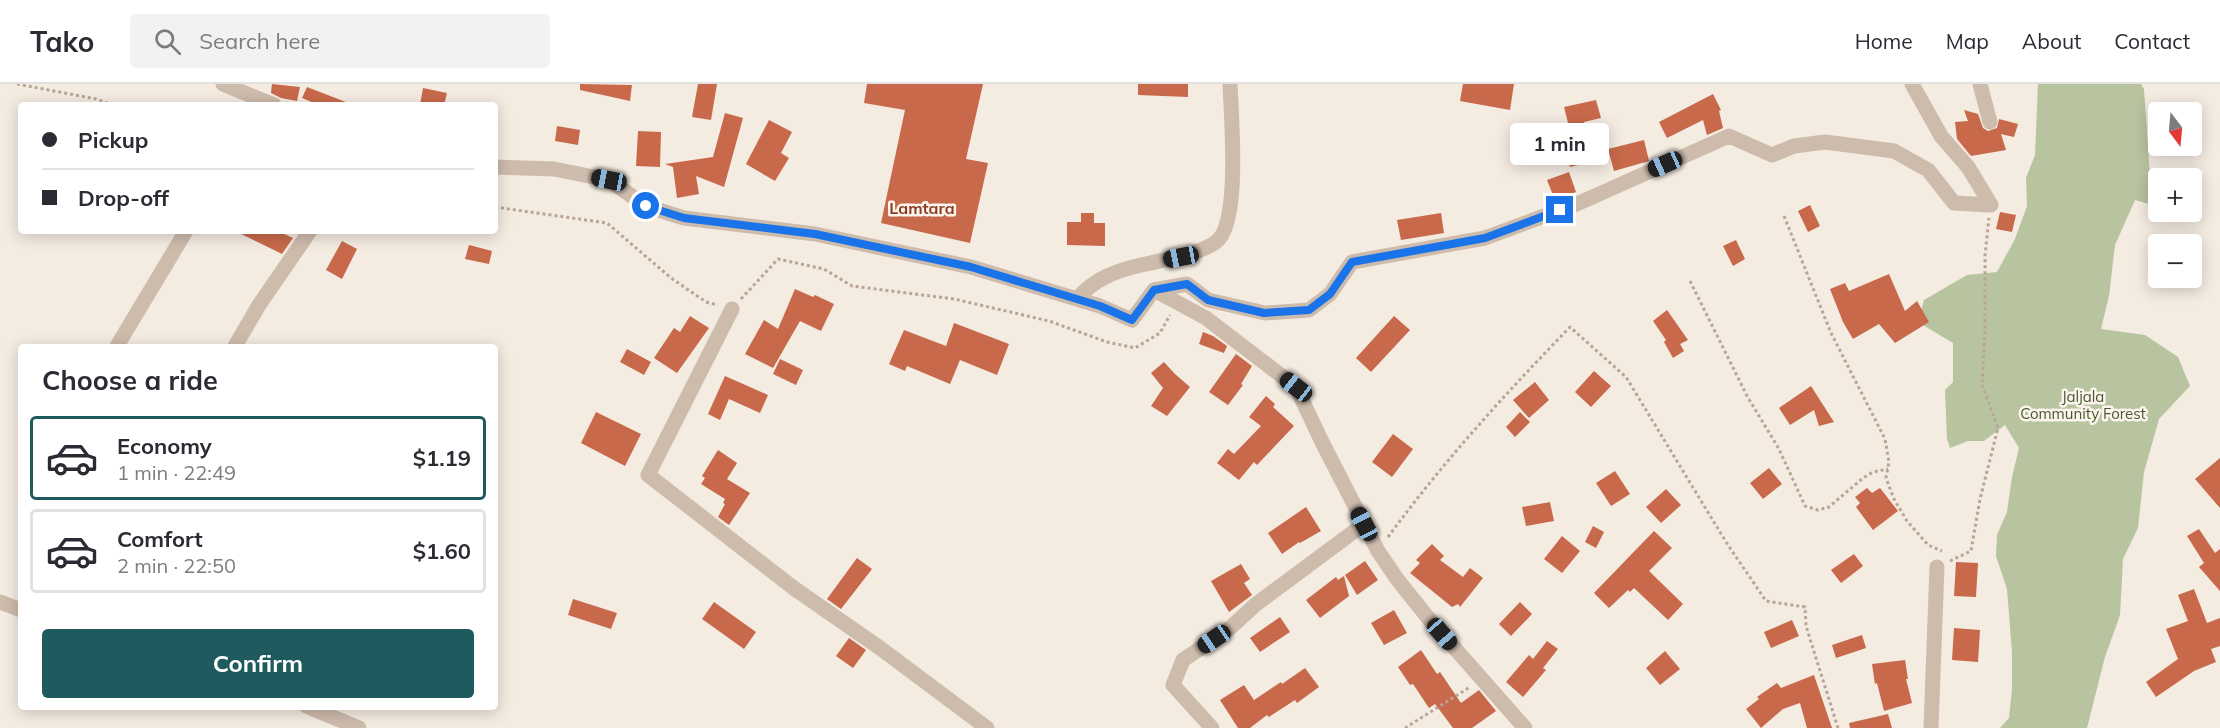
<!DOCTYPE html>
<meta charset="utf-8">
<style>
body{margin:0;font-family:Mulish,sans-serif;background:#f2f2f3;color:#2b2b33;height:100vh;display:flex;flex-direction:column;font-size:22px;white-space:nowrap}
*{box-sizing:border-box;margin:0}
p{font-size:20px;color:#7c7c81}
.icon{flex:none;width:33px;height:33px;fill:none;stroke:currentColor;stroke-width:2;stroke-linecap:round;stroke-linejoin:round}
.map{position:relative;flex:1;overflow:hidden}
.sheet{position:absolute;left:18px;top:260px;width:480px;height:366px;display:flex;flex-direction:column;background:#fff;border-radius:6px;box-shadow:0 3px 15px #0003}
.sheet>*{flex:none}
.hud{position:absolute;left:18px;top:18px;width:480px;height:132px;border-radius:6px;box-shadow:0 3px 15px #0003;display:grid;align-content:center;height:132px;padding:0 24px;background:#fff}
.needle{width:39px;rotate:164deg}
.controls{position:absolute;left:2148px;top:18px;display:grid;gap:12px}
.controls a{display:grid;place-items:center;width:54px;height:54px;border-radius:6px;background:#fff;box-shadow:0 3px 15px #0003;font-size:30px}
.end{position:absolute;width:27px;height:27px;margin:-14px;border:8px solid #1a73e8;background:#fff;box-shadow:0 0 0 3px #fff}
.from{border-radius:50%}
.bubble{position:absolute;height:42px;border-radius:6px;background:#fff;box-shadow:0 3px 15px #0003;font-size:20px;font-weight:700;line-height:42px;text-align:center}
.car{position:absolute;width:18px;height:36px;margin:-18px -9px;border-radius:8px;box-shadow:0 0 4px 2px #0007;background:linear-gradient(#222 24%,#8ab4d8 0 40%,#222 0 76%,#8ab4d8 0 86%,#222 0)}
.hud b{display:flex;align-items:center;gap:21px;height:57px;font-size:22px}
.hud b+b{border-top:2px solid #e1e1e2}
.hud i{width:15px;height:15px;background:#2b2b33}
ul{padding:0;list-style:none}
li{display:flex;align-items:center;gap:18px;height:84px;margin:0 12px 9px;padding:0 12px;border:3px solid #e1e1e2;border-radius:6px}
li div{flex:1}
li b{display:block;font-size:22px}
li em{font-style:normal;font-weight:700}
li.active{border-color:#1f5a5e}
li>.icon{width:54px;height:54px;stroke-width:1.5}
h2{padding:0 24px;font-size:27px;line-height:72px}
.cta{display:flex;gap:12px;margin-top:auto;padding:12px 24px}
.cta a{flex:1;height:69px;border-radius:6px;background:#1f5a5e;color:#fff;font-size:24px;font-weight:700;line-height:69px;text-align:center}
header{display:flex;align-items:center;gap:36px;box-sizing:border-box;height:84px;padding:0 30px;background:#fff;border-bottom:2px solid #e1e1e2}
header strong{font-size:28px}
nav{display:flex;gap:33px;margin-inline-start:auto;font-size:21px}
.search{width:420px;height:54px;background:#f2f2f3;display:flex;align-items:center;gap:15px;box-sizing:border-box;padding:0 21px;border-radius:6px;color:#7c7c81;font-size:22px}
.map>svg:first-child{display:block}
.green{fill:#b8c4a0}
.building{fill:#c8694b}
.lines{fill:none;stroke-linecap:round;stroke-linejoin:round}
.path{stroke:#b9a596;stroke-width:3;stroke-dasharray:3 3;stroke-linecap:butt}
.minor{stroke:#cdbbac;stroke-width:15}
.route{stroke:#1a73e8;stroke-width:8}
.labels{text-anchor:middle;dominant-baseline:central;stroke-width:5;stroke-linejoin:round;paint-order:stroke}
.park-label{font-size:15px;fill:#4a5a2e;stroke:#fbf5ee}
.neighbourhood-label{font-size:16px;font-weight:bold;fill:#8c3b22;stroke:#fbf5ee}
</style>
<header>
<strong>Tako</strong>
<div class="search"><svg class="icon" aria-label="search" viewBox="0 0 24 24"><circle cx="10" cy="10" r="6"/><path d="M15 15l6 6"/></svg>Search here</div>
<nav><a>Home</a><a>Map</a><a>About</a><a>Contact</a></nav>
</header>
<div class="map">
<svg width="2220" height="644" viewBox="0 0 2220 644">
<rect width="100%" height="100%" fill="#f4ebe1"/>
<!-- green -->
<path class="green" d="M 2038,0 L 2141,0 L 2144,5 L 2152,121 L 2135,116 L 2115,161 L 2109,212 L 2101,245 L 2145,251 L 2178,273 L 2190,302 L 2159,335 L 2144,388 L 2138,444 L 2123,475 L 2120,531 L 2105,573 L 2087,644 L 2000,644 L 2009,634 L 2012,605 L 2012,568 L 2007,505 L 1996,472 L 1997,451 L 2007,428 L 2012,393 L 2019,364 L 2005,341 L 1984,357 L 1968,357 L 1950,364 L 1947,355 L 1945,306 L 1953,298 L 1953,259 L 1918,238 L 1924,216 L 1967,191 L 1997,188 L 2015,155 L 2027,122 L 2026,94 L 2035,71 Z"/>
<!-- building -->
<path class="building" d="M 272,0 L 300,3 L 297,17 L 281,14 L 271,9 Z
M 580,0 L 632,1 L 630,17 L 580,6 Z
M 698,0 L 717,0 L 711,36 L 692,33 Z
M 867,0 L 983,0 L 966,75 L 988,79 L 970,159 L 881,139 L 905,26 L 864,19 Z
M 1138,0 L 1188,0 L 1188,13 L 1138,11 Z
M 1463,0 L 1514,0 L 1510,26 L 1460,17 Z
M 307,3 L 351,20 L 351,21 L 319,21 L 302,14 Z
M 423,4 L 447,9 L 444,21 L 420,21 Z
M 1713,10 L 1721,26 L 1719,27 L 1723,44 L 1707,51 L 1703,36 L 1667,54 L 1659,38 Z
M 1596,16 L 1601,34 L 1584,38 L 1594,77 L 1570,83 L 1565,65 L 1574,63 L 1564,23 Z
M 1964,26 L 1978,30 L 1983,44 L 1988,47 L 1997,44 L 1999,35 L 2018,40 L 2014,53 L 2001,50 L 2006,66 L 1971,72 L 1957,55 L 1955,38 L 1968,37 Z
M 725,29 L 743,34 L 724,103 L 696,92 L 699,110 L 677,114 L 673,83 L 665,80 L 713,73 Z
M 769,36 L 792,48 L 781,69 L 789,74 L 775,97 L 746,80 Z
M 557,42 L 580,46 L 578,61 L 555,57 Z
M 638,47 L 661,48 L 660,83 L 636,82 Z
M 1644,56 L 1649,77 L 1614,87 L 1608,65 Z
M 1569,88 L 1576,108 L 1555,116 L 1547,96 Z
M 1810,121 L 1820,142 L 1808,148 L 1798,127 Z
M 2000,128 L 2016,131 L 2012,148 L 1996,145 Z
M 1081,129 L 1094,129 L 1094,139 L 1105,139 L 1105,162 L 1067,161 L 1067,138 L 1081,138 Z
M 1441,129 L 1444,149 L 1401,156 L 1397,136 Z
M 235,147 L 278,147 L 293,154 L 282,170 Z
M 1736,156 L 1745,175 L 1733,182 L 1723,162 Z
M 342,157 L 357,165 L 342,195 L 326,186 Z
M 469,161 L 492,167 L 489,180 L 465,175 Z
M 1889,190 L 1905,227 L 1917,217 L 1929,238 L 1895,259 L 1879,240 L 1853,255 L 1843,238 L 1830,205 L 1845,199 L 1849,207 Z
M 795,205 L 813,213 L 815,211 L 834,220 L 821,247 L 800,237 L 773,284 L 745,270 L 764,236 L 778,245 Z
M 1667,226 L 1688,256 L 1680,260 L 1684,267 L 1673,274 L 1664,258 L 1666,256 L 1653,237 Z
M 690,232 L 709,244 L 677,289 L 654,274 L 674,244 L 680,248 Z
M 1394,232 L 1410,246 L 1371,288 L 1356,274 Z
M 954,239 L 1009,260 L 997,291 L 960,276 L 950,300 L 907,282 L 905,287 L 889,280 L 904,246 L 946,262 Z
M 1203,248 L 1213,252 L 1227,262 L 1224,269 L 1199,260 Z
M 627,265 L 651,278 L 644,291 L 620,278 Z
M 1236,270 L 1252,282 L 1241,300 L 1243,301 L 1228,321 L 1209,308 Z
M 780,275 L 803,286 L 796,301 L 773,290 Z
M 1164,278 L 1175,290 L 1190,303 L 1167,332 L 1151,322 L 1163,304 L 1151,289 Z
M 1594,287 L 1611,302 L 1591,323 L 1575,308 Z
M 725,292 L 768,311 L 760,329 L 729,315 L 720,336 L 708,330 Z
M 1535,298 L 1549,316 L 1529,334 L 1513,316 Z
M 1811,302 L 1834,338 L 1819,342 L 1814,326 L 1790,341 L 1779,324 Z
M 1266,312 L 1275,320 L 1273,323 L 1294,342 L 1257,381 L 1254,378 L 1239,396 L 1217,379 L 1228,365 L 1234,370 L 1261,342 L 1249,333 Z
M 596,328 L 641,350 L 625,382 L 581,359 Z
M 1520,328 L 1530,338 L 1515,353 L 1506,343 Z
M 1393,350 L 1413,365 L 1392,393 L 1372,378 Z
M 718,366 L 737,379 L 727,395 L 750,409 L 729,441 L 718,433 L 725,420 L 723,419 L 725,415 L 701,400 L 705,394 L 702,392 Z
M 2220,374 L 2220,424 L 2195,395 Z
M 1769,384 L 1782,400 L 1763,415 L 1750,399 Z
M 1615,387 L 1630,410 L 1611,422 L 1596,399 Z
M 1867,404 L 1872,409 L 1880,404 L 1898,427 L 1873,446 L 1856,423 L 1860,419 L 1855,413 Z
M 1666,405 L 1681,421 L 1661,439 L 1646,423 Z
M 1550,418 L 1554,437 L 1526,442 L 1522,423 Z
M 1306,423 L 1321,447 L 1300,459 L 1299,458 L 1282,470 L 1268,449 Z
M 1593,442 L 1604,448 L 1596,464 L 1585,458 Z
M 2199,445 L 2215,469 L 2220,465 L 2220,507 L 2199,483 L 2204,479 L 2187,452 Z
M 1654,447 L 1672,464 L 1649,487 L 1683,520 L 1668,536 L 1634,504 L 1630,508 L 1628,506 L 1609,524 L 1594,509 Z
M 1562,452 L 1580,467 L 1562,489 L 1544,475 Z
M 1432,460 L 1444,472 L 1440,476 L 1463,493 L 1470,484 L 1483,494 L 1460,523 L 1458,520 L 1452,523 L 1410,489 L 1420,479 L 1416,476 Z
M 1854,470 L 1863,482 L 1841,499 L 1831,486 Z
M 857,474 L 872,485 L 841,525 L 827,515 Z
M 1365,477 L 1378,496 L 1357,511 L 1345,491 Z
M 1956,478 L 1978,479 L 1976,513 L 1954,512 Z
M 1241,480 L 1250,495 L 1244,499 L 1252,511 L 1229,528 L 1211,497 Z
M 1344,492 L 1349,512 L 1320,534 L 1306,516 L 1336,493 L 1338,496 Z
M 2194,505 L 2207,539 L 2220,534 L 2220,562 L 2211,565 L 2216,578 L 2194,587 L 2156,613 L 2146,598 L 2178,575 L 2166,545 L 2188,537 L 2178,511 Z
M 573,515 L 617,529 L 611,545 L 568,531 Z
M 714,518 L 756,548 L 744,565 L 702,535 Z
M 1520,518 L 1532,530 L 1511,552 L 1499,540 Z
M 1394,526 L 1407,549 L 1384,561 L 1371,539 Z
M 1280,533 L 1290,548 L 1260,568 L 1250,554 Z
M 1792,536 L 1799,552 L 1771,564 L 1764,548 Z
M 1954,544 L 1980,546 L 1978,578 L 1952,576 Z
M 1862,551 L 1866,564 L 1836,574 L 1832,561 Z
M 849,554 L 866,566 L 853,584 L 836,572 Z
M 1547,557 L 1558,565 L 1543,584 L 1546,586 L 1523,613 L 1506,598 L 1529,571 L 1533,575 Z
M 1421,566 L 1437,590 L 1440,588 L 1461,619 L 1479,606 L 1496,627 L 1472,644 L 1453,644 L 1435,620 L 1429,624 L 1413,600 L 1410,601 L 1398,583 Z
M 1665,567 L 1680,585 L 1660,601 L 1646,584 Z
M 1905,576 L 1908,595 L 1906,595 L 1912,619 L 1884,627 L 1877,599 L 1875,600 L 1872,580 Z
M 1305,584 L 1319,603 L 1297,619 L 1295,616 L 1269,633 L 1267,631 L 1250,644 L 1238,644 L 1220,616 L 1244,601 L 1254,616 L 1281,598 L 1282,600 Z
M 1814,591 L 1832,644 L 1807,644 L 1800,619 L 1783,625 L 1761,644 L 1746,625 L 1759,615 L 1757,613 L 1777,599 L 1781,604 Z
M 1888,630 L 1892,644 L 1850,644 L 1849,639 Z"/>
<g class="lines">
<!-- path -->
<path class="path" d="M 17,0 L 96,15 L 113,21
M 495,123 L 607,139 L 671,194 L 706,218 L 718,221
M 1784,132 L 1831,249 L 1885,355 L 1889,378 L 1886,394 L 1894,415 L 1907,437 L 1928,461 L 1942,467
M 1690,197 L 1747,312 L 1779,365 L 1805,422 L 1818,426 L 1829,423 L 1863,394 L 1873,388 L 1888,385
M 741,215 L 778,175 L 824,185 L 852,202 L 954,215 L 1049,237 L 1107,258 L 1135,264 L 1160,249 L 1170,231
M 1388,453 C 1443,378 1505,310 1570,243 L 1626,293 L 1726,458 L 1766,517 L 1805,523 L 1806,542 L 1838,644
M 1950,477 L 1971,467 L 1980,415 L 1998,344 L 1982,301 L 1985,247 L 1985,171 L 1989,134
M 1405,644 L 1470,603"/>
<!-- minor -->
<path class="minor" d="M 223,0 L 274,21
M 1980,0 L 1990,38
M 495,83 L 554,85 L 609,96 L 646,122 L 684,134 L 815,150 L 971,183 L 1100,222 L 1132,236 L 1154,206 L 1206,234 L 1296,303 L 1322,358 L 1378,467 L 1397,495 L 1429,535 L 1525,644
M 1154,206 L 1187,200 L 1208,216 L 1265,229 L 1309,226 L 1330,210 L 1352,178 L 1485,154 L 1579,119 L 1729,52 L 1772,71 L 1794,62 L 1825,58 L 1894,67 L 1928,86 L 1954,119 L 1991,121 L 1968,83 L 1941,52 L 1912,0
M 1077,215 C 1095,194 1116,187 1141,181 C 1162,176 1198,171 1216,158 C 1241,140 1231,31 1230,0
M 732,225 L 648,391 L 795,505 L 880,564 L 987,644
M 117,262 L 186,147
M 235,262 L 259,221 L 310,147
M 0,518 L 21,526
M 306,622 L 359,644
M 1212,644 L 1173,601 L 1183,576 L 1229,545 L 1255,521 L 1364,440
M 1931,644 L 1937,483"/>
</g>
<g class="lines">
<!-- route -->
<path class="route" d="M 646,122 L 684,134 L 815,150 L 971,183 L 1100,222 L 1132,236 L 1154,206 L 1187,200 L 1208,216 L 1264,229 L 1309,226 L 1330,210 L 1352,178 L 1485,154 L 1560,126"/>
</g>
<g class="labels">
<!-- park labels -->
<g class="park-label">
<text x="2083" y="312">Jaljala<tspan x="2083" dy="17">Community Forest</tspan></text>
</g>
<!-- neighbourhood labels -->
<g class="neighbourhood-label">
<text x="922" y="124">Lamtara</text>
</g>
</g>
</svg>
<div class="controls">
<a><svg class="needle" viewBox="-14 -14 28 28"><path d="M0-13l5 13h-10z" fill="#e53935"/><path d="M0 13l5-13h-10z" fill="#7c7c81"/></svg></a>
<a>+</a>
<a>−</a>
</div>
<i class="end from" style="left:646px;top:122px"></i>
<i class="end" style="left:1560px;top:126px"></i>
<div class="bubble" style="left:1510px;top:39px;width:99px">1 min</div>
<i class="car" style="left:1665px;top:80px;rotate:246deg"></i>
<i class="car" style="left:609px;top:96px;rotate:281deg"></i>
<i class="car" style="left:1181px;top:173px;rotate:259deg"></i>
<i class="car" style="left:1296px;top:303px;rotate:308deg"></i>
<i class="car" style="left:1364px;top:440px;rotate:332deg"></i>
<i class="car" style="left:1442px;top:550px;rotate:139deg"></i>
<i class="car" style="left:1214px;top:555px;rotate:236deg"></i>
<div class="hud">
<b><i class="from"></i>Pickup</b>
<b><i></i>Drop-off</b>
</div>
<section class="sheet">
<h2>Choose a ride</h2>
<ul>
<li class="active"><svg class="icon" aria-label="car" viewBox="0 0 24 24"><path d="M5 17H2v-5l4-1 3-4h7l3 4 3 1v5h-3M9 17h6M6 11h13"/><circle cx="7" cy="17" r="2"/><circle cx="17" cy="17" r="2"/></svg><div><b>Economy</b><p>1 min · 22:49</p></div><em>$1.19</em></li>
<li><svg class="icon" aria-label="car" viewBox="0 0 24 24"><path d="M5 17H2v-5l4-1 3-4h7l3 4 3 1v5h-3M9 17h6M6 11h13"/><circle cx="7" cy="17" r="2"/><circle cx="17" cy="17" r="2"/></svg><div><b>Comfort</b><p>2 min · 22:50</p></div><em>$1.60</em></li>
</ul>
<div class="cta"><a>Confirm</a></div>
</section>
</div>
